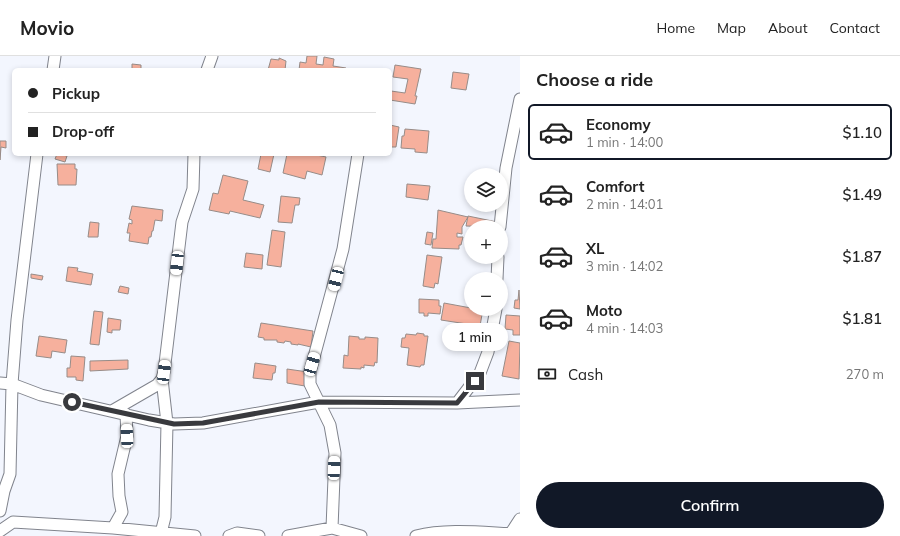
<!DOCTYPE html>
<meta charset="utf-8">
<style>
body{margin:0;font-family:Mulish,sans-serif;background:#f6f6f6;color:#222;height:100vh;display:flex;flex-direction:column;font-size:15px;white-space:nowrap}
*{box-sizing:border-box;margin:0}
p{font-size:13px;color:#767676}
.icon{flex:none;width:22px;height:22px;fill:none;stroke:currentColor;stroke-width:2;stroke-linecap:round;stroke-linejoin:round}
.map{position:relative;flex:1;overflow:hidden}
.sheet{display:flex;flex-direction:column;background:#fff;width:380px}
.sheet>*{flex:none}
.guide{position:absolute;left:12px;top:12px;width:380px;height:88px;border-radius:6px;box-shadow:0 2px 6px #0003;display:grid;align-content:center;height:88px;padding:0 16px;background:#fff}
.tools{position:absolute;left:464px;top:112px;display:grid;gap:8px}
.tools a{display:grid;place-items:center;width:44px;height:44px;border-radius:50%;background:#fff;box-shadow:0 2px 6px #0003;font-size:20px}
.end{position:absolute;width:18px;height:18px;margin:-9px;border:5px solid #393a3e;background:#fff;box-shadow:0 0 0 2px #fff}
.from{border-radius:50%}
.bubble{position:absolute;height:28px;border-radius:14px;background:#fff;box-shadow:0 2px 6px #0003;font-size:13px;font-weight:600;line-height:28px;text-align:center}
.car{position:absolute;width:12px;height:24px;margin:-12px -6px;border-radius:5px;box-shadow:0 0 3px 1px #0007;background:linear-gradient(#fff 24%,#345 0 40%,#fff 0 76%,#345 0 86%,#fff 0)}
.guide b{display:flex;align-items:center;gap:14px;height:38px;font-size:15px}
.guide b+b{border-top:1px solid #e0e0e0}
.guide i{width:10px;height:10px;background:#222}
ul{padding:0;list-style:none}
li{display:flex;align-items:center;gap:12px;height:56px;margin:0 8px 6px;padding:0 8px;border:2px solid transparent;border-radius:6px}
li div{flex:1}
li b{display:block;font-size:15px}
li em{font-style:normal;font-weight:600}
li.on{border-color:#111827}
li>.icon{width:36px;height:36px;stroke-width:1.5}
h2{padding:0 16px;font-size:18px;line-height:48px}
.pay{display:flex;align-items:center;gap:10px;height:44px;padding:0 16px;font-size:15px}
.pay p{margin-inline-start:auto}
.action{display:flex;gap:8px;margin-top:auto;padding:8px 16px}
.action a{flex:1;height:46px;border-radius:24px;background:#111827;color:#fff;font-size:16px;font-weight:600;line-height:46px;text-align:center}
header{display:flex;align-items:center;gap:24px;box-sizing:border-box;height:56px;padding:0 20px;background:#fff;border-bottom:1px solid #e0e0e0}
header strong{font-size:19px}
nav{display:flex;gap:22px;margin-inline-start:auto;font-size:14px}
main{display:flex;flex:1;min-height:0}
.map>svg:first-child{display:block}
.building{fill:#f6b09d;stroke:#978c88}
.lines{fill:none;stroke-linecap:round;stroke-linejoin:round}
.street-casing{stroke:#81848d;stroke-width:13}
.street{stroke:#fff;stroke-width:11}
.route{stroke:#393a3e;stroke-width:5}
</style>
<header>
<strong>Movio</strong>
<nav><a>Home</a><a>Map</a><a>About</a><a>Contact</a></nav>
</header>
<main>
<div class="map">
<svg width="520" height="480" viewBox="0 0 520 480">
<rect width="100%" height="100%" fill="#f3f6fe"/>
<!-- building -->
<path class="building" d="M 307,0 L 317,0 L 316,8 L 323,9 L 324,1 L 334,3 L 333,10 L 346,12 L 345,14 L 299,14 L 300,6 L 306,7 Z
M 279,2 L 286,5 L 285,14 L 268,14 L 271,3 L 279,4 Z
M 132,8 L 141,9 L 141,14 L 132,14 Z
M 395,9 L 421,13 L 415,40 L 417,40 L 415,48 L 390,44 L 391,35 L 405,37 L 408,23 L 393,21 Z
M 453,16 L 469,18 L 466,34 L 451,32 Z
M 390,69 L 399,71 L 396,91 L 390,91 Z
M 405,73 L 429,75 L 427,97 L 415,96 L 415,93 L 401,92 L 402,80 L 404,80 Z
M 0,85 L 6,85 L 6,92 L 1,91 L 0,104 Z
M 57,98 L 67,100 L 65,106 L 55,103 Z
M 261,98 L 274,98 L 270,116 L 258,113 Z
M 287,98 L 312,98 L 326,101 L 322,119 L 307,115 L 305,123 L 283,117 Z
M 57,108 L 75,108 L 75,113 L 77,113 L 76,129 L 58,129 Z
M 223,119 L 248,125 L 243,144 L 264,149 L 260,162 L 230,155 L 229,158 L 209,154 L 213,137 L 218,138 Z
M 407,128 L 430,130 L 428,144 L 406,141 Z
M 281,140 L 300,142 L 299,149 L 295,149 L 292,167 L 278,166 Z
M 132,150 L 163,154 L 162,165 L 155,164 L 153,175 L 152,175 L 151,181 L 149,181 L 148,188 L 129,185 L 130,177 L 127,177 L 129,167 L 132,168 L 132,164 L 129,163 Z
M 438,154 L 468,161 L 462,171 L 462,178 L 457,177 L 457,181 L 463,181 L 461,189 L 459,189 L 459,193 L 432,192 L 433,183 L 436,183 Z
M 468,160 L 497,166 L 496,171 L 466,170 Z
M 90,166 L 99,167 L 98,181 L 88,181 Z
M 272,174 L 285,176 L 281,211 L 267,209 Z
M 427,176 L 433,177 L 431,189 L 425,188 Z
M 246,197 L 263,199 L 262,213 L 244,211 Z
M 427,199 L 442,201 L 438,228 L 435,227 L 434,232 L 423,230 Z
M 68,211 L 78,212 L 77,215 L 93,218 L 91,229 L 66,225 Z
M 31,218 L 43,220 L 42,224 L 31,222 Z
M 120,230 L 129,232 L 128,238 L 118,236 Z
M 519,234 L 520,253 L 514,252 L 515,244 L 518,244 Z
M 419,243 L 439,244 L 439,250 L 441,250 L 440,258 L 428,257 L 428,260 L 424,260 L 424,257 L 419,257 Z
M 444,247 L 471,252 L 471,253 L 483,253 L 480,270 L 441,264 Z
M 94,255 L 103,256 L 99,289 L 90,288 Z
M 506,259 L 520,260 L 520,279 L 513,279 L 513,274 L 505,273 Z
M 108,262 L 121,264 L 120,274 L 112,274 L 112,277 L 107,276 Z
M 261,267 L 313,275 L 311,291 L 298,288 L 298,289 L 291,288 L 291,286 L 285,285 L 284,287 L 277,286 L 277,284 L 264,284 L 264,282 L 258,281 Z
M 417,277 L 424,278 L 424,280 L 428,280 L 424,309 L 421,309 L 420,311 L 407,309 L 409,292 L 401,291 L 402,282 L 405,282 L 406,278 L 416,279 Z
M 39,280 L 67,284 L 65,297 L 52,295 L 51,302 L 36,300 Z
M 349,280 L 359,281 L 359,283 L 365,283 L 365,281 L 378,282 L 377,307 L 375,306 L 374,310 L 364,309 L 364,312 L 361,311 L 361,313 L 343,312 L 344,299 L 348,300 Z
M 509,285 L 520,287 L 519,323 L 502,320 Z
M 71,300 L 85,301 L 83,325 L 76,324 L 76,321 L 67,321 L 67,312 L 70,312 Z
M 128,304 L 128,313 L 90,315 L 90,305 Z
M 255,307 L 276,310 L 275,317 L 273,317 L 272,324 L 253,322 Z
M 287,313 L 308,316 L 305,330 L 287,327 Z"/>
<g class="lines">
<!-- street casing -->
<g class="street-casing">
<path id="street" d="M 53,14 L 55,0
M 207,14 L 212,0
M 37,98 L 17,264 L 12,328 L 41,339 L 149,364 L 174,368 L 203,367 L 319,346 L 457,347 L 520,344
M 500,171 L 506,112 L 520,43
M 497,223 L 498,201
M 0,327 L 12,328 L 10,418 L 4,435 L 0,455
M 457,347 L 480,317 L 488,296 L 496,253
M 112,355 L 157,329 L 162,323 L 164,316 L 182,166 L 193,133 L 194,98
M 113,472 L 122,456 L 119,440 L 118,418 L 127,380 L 126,358
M 332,472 L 335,397 L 330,369 L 310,328 L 310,316 L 343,193 L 358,98
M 0,475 L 13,466 L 113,472 L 195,480
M 161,477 L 165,461 L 167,367 L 162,323
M 229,480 L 237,477 L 259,480
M 288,480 L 332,472 L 361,480
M 416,480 C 449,472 486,477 520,478
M 509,480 L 520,463"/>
</g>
<!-- street -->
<use href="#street" class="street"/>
</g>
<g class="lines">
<!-- route -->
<path class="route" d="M 72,346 L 174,368 L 203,367 L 319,346 L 457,347 L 475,325"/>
</g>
</svg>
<div class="tools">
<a><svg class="icon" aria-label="layers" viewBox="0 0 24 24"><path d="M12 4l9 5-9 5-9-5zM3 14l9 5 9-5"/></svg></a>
<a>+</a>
<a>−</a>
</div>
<i class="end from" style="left:72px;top:346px"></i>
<i class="end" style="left:475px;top:325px"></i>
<div class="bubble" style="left:442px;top:267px;width:66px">1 min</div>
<i class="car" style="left:177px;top:207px;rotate:186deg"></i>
<i class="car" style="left:336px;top:223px;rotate:194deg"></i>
<i class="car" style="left:312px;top:308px;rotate:16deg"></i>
<i class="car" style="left:164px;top:316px;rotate:7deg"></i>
<i class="car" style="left:127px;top:380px;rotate:358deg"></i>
<i class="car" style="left:334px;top:412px;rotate:2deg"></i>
<div class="guide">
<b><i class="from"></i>Pickup</b>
<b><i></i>Drop-off</b>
</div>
</div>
<section class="sheet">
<h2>Choose a ride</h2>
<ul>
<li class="on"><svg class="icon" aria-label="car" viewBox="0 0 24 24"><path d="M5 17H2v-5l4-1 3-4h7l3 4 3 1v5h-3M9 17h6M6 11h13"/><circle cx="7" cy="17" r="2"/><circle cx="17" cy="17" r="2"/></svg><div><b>Economy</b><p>1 min · 14:00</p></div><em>$1.10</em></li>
<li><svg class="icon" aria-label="car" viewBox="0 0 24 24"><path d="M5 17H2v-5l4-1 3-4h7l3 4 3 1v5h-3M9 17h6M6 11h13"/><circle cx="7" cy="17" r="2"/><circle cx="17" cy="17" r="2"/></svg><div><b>Comfort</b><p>2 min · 14:01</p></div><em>$1.49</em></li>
<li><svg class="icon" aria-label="car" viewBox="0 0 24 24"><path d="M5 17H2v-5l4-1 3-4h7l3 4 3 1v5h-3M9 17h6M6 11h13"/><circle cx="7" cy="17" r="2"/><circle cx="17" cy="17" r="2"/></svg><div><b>XL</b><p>3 min · 14:02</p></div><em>$1.87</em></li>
<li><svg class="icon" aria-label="car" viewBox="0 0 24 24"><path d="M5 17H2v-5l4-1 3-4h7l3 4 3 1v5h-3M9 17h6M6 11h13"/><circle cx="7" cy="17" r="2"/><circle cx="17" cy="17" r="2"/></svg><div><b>Moto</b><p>4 min · 14:03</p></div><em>$1.81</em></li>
</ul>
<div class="pay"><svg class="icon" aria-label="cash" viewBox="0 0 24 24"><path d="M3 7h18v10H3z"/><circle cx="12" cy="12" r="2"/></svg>Cash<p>270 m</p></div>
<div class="action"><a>Confirm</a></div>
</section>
</main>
